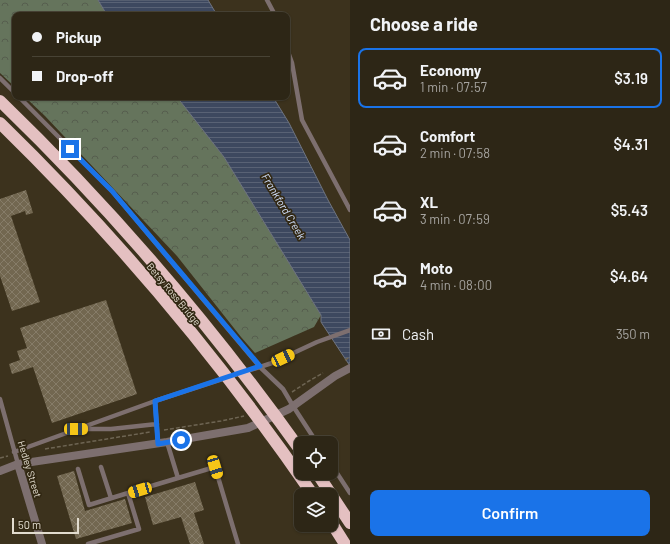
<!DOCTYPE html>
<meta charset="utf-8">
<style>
body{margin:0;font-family:Barlow,sans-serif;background:#393223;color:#f1f3f6;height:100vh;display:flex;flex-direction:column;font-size:15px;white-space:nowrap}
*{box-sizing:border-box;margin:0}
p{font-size:13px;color:#a7a5a1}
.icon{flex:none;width:22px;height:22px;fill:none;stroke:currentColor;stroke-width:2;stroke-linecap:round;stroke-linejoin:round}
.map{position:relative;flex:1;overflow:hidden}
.details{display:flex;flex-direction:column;background:#2d2616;width:320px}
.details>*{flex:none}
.hud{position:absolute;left:12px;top:12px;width:278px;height:88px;border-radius:8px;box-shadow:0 1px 3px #0004,0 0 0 1px #484335;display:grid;align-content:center;height:88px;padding:0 20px;background:#2d2616}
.fabs{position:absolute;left:294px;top:436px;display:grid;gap:8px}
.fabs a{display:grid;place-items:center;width:44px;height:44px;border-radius:8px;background:#2d2616;box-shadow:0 1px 3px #0004,0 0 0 1px #484335;font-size:20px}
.scale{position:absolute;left:12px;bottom:10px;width:67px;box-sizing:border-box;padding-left:4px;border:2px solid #e2dccf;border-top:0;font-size:11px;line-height:14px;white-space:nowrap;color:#e2dccf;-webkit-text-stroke:3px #322813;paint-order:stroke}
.end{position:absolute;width:18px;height:18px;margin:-9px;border:5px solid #1a73e8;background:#fff;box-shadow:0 0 0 2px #fff}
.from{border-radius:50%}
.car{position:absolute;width:12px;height:24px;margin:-12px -6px;border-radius:5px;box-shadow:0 0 3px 1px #0007;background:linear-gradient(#f5c518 24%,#345 0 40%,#f5c518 0 76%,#345 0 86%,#f5c518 0)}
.hud b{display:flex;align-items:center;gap:14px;height:38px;font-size:15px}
.hud b+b{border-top:1px solid #484335}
.hud i{width:10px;height:10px;background:#f1f3f6}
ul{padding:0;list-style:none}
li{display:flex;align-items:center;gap:12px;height:60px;margin:0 8px 6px;padding:0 12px;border:2px solid transparent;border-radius:8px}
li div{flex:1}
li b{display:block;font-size:15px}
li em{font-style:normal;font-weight:600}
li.current{border-color:#1a73e8}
li>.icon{width:36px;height:36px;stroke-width:1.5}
h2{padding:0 20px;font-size:18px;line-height:48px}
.pay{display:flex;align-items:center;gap:10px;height:44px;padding:0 20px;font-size:15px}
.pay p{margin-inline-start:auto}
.action{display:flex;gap:8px;margin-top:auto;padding:8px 20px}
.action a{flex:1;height:46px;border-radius:8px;background:#1a73e8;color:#fff;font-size:16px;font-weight:600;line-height:46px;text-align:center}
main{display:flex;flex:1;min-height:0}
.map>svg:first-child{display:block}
.forest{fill:url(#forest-crowns)}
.water{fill:url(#water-rules);stroke:#6e7481}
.building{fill:url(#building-cross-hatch)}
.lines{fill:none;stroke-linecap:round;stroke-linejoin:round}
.path{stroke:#6e6553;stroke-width:1.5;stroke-dasharray:4 2;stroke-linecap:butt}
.service{stroke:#7d6f6f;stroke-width:4.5}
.minor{stroke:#7d6f6f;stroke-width:8}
.motorway{stroke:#e4c0c1;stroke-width:12}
.motorway-bridge{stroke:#e4c0c1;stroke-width:12}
.route{stroke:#1a73e8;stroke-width:5}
.labels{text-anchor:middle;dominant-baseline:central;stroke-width:3.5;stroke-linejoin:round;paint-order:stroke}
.street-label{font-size:10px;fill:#e2dccf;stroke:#322813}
.water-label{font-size:11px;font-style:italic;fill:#d2e1fe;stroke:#322813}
</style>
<main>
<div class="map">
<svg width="350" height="544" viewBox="0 0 350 544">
<defs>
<pattern id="forest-crowns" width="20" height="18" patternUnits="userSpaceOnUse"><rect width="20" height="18" fill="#65745c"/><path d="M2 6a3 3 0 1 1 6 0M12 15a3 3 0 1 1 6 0" fill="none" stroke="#565e4e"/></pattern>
<pattern id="water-rules" width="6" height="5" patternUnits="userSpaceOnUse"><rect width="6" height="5" fill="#3d485f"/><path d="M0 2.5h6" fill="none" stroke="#596275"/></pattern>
<pattern id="building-cross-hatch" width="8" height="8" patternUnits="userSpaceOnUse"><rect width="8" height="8" fill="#726750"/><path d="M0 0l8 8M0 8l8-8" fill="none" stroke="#867c68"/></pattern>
</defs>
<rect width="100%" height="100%" fill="#3c321d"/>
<!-- forest -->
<path class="forest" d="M 0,0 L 98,0 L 107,15 L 15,15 L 15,87 L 0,73 Z
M 25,97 L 177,97 L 224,157 L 321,315 L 314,327 L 255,353 L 241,337 L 177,256 L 45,116 Z"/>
<!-- water -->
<path class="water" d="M 98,0 L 208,0 L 217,15 L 107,15 Z
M 177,97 L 273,97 L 289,123 L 328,200 L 350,240 L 350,366 L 321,322 L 321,315 L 224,157 Z"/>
<!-- building -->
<path class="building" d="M 26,190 L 33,213 L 26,215 L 25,211 L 11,216 L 40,302 L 12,311 L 0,276 L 0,199 Z
M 106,300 L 137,394 L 52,423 L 33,367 L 12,374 L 9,364 L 20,360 L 17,351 L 27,348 L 20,328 Z
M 74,471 L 85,511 L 125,499 L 132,523 L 76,539 L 57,476 Z
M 195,482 L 204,510 L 194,513 L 204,544 L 190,544 L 181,517 L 153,525 L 145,497 Z"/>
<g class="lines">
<!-- path -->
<path class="path" d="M 345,360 L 350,357
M 292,392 L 309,381 L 323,373
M 164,430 L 221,421 L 244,416
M 45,449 L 150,432
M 0,458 L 8,456"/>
<!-- service -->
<path class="service" d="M 267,0 L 275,15
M 287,49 L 292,63 L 302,120 L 350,210
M 0,78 L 15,93
M 19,97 L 112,191 L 260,367 L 283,389 L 293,406 L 317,443
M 0,399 L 18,464
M 155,401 L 158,444
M 81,429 L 111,429 L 157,424
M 14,452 L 155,401 L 272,363 L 317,342 L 350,330
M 331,464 L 350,493
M 101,467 L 111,498
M 78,469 L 89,505 L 128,493 L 139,529 L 88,544
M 178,478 L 215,467 L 238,544
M 128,493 L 178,478 L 167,442"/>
<!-- minor -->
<path class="minor" d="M 18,464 L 42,544
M 0,471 L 18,464 L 167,442 L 248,428 L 289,409 L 335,376 L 350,368"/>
<!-- motorway -->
<path class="motorway" d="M 317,473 L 350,523
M 331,522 L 345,544"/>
<!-- motorway-bridge -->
<path class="motorway-bridge" d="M 0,101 C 111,208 211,325 301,451
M 0,123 C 116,236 221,361 313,495"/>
</g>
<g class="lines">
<!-- route -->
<path class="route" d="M 70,149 L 112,191 L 260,366 L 155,401 L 158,444 L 181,440"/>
</g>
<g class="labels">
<!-- street labels -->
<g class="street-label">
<text transform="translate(174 294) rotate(50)">Betsy Ross Bridge</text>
<text transform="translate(30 469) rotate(73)">Hedley Street</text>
</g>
<!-- water labels -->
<g class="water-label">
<text transform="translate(284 206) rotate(59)">Frankford Creek</text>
</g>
</g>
</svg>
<div class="fabs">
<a><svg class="icon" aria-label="locate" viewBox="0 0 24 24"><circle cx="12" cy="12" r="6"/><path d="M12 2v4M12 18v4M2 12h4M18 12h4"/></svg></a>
<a><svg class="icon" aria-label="layers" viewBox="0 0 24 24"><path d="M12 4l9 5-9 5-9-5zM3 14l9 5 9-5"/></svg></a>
</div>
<div class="scale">50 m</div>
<i class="end from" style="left:181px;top:440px"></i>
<i class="end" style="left:70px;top:149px"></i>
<i class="car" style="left:283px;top:358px;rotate:65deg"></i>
<i class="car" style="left:76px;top:429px;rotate:90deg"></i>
<i class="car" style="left:215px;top:467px;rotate:163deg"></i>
<i class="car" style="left:140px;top:490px;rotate:253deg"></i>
<div class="hud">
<b><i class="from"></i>Pickup</b>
<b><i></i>Drop-off</b>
</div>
</div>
<section class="details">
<h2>Choose a ride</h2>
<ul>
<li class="current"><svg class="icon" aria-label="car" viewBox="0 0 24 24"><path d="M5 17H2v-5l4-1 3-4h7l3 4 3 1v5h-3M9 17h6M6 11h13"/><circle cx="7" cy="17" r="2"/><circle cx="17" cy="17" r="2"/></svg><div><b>Economy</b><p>1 min · 07:57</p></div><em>$3.19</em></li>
<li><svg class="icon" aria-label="car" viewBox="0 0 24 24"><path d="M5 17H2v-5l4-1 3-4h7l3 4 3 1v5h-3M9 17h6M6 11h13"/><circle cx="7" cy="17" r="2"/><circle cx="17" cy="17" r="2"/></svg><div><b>Comfort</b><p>2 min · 07:58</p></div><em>$4.31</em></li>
<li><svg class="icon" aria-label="car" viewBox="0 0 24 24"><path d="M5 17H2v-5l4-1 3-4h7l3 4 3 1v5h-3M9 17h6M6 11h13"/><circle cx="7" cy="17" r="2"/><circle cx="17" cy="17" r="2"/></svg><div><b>XL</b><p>3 min · 07:59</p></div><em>$5.43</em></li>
<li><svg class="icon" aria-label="car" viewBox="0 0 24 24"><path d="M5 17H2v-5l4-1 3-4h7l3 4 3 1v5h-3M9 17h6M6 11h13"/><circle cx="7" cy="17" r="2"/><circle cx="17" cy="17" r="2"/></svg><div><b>Moto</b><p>4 min · 08:00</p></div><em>$4.64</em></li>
</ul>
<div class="pay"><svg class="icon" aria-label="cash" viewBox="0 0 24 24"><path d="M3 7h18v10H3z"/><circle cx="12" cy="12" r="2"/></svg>Cash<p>350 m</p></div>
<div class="action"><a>Confirm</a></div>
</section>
</main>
